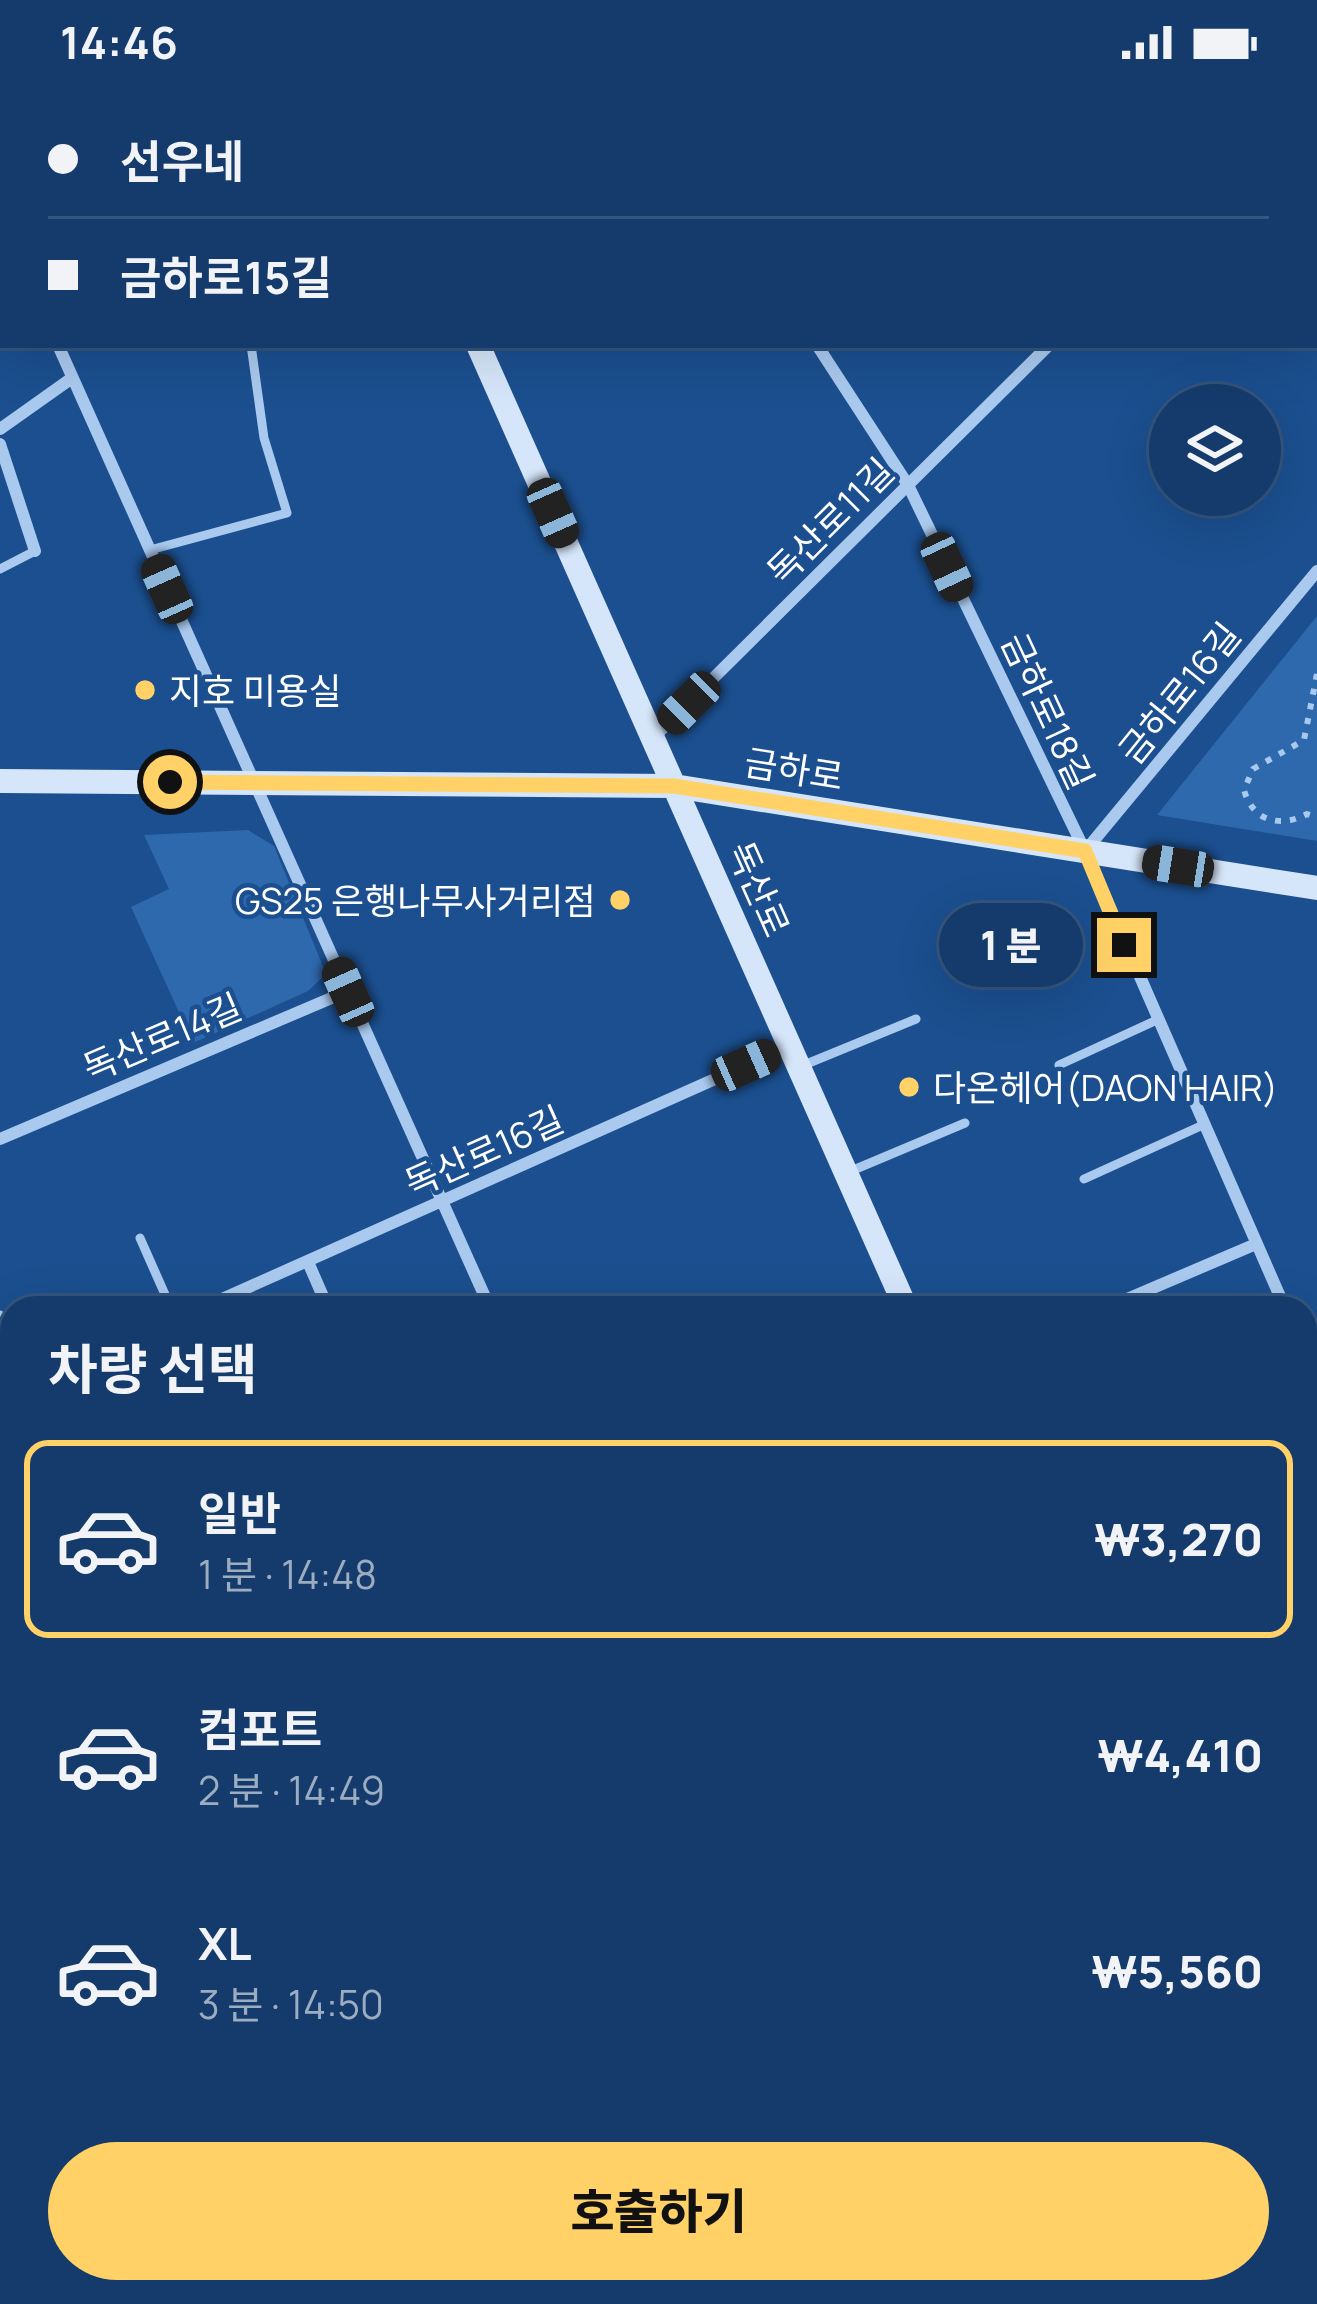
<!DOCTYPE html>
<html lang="ko">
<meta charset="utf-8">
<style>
body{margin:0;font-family:Manrope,"Noto Sans KR",sans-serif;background:#1d4271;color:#f1f3f6;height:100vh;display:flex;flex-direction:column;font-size:45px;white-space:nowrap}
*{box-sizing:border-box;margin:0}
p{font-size:39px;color:#9dadc1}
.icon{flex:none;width:66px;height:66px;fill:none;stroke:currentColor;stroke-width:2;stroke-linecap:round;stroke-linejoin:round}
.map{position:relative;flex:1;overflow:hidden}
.details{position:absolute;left:0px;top:1212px;width:1317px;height:1008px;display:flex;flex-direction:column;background:#143b6b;border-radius:36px 36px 0 0;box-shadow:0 12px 48px #0002,0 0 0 3px #33557e}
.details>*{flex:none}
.banner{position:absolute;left:0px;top:0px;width:1317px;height:264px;box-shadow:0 12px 48px #0002,0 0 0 3px #33557e;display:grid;align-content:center;height:264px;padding:0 48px;background:#143b6b}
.fabs{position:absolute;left:1149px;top:300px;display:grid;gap:24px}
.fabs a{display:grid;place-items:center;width:132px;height:132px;border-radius:50%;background:#143b6b;box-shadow:0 12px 48px #0002,0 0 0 3px #33557e;font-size:60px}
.end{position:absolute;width:54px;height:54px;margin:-27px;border:15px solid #ffd166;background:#111;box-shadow:0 0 0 6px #111}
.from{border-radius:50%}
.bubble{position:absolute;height:84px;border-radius:42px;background:#143b6b;box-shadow:0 12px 48px #0002,0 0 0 3px #33557e;font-size:39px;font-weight:800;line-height:84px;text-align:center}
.car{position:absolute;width:36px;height:72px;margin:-36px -18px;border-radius:15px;box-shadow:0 0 9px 3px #0007;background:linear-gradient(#222 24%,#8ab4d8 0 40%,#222 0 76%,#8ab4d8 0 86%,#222 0)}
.banner b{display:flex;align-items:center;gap:42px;height:114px;font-size:45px}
.banner b+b{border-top:3px solid #33557e}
.banner i{width:30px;height:30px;background:#f1f3f6}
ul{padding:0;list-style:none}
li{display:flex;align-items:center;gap:36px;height:198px;margin:0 24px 18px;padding:0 24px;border:6px solid transparent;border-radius:24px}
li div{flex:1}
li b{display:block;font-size:45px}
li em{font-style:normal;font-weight:800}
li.on{border-color:#ffd166}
li>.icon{width:108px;height:108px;stroke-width:1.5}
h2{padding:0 48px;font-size:54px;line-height:144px}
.button{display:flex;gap:24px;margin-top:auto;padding:24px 48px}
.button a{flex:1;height:138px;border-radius:72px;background:#ffd166;color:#111;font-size:48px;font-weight:800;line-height:138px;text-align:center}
.status{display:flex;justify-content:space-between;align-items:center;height:84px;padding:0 60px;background:#143b6b;direction:ltr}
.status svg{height:33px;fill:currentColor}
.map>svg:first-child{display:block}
.green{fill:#2e69ad}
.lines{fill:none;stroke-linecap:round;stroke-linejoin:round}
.path{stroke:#a9c9ee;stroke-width:6;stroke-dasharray:6 9;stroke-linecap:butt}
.service{stroke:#a9c9ee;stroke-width:9}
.minor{stroke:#a9c9ee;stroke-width:12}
.tertiary{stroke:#a9c9ee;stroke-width:21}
.secondary{stroke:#d6e6fa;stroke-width:24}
.route{stroke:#ffd166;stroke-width:15}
.poi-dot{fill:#ffd166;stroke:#1b4f8f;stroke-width:4.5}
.labels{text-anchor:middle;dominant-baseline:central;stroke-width:9;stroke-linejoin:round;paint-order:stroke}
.street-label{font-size:36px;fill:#fff;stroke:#1b4f8f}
.poi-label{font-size:36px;fill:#fff;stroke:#1b4f8f;text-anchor:start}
</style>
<div class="status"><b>14:46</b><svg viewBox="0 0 49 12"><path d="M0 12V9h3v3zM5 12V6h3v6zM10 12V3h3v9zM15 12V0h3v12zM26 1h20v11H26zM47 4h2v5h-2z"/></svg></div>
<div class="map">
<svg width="1317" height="2220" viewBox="0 0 1317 2220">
<rect width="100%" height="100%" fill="#1b4f8f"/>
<!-- green -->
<path class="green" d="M 1317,532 L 1317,757 L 1157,731 Z
M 248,746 L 274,762 L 326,890 L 308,907 L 193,959 L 131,823 L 169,805 L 144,751 Z"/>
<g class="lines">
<!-- path -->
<path class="path" d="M 1317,590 L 1304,656 L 1253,685 L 1244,706 C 1253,738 1281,744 1307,730 L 1317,733"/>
<!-- service -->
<path class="service" d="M 150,466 L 287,429 L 264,354 L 251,261
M 0,485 L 35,467
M 804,981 L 916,935
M 1059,981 L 1157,936
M 851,1087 L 965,1039
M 1084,1095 L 1203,1041
M 140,1154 L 171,1224
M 0,1231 L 12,1257"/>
<!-- minor -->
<path class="minor" d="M 648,0 L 650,3
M 967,3 L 970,0
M 1310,3 L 1313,0
M 1314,16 L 1317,21
M 0,133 L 3,140
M 58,261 L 490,1224
M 817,261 L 908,401 L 1085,767 L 1285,1224
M 0,345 L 72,294
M 0,360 L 35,467
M 654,653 L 1049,261
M 1086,766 L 1317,487
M 0,1055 L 348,907
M 308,1178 L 328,1224
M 202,1224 L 789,962
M 1106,1224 L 1256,1160
M 1305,1270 L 1317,1296
M 0,1313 L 12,1307
M 1305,1343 L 1317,1337
M 0,1610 L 12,1644
M 1305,1673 L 1317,1664
M 0,1794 L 12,1792
M 307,2208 L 311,2220
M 892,2208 L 907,2220
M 47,2220 L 103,2208
M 518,2220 L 527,2208"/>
<!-- tertiary -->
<path class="tertiary" d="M 190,3 L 196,0
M 0,103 L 3,101"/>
<!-- secondary -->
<path class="secondary" d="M 362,0 L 363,3
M 478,261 L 906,1224
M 0,697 L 674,702 L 1317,804
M 1305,1872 L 1317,1888"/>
</g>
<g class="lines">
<!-- route -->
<path class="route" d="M 170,698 L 674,702 L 1085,767 L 1124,861"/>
</g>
<!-- markers -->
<g class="poi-dot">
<circle cx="145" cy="606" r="12"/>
<circle cx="620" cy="816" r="12"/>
<circle cx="909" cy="1003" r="12"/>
</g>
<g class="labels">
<!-- street labels -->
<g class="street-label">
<text transform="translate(830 437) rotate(-45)">독산로11길</text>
<text transform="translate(1179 609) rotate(-51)">금하로16길</text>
<text transform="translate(1048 627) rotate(65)">금하로18길</text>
<text transform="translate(794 685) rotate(9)">금하로</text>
<text transform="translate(759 805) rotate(66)">독산로</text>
<text transform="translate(162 953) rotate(-23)">독산로14길</text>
<text transform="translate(484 1067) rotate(-24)">독산로16길</text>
</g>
<!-- poi labels -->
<g class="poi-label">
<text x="169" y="606">지호 미용실</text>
<text x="596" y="816" text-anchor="end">GS25 은행나무사거리점</text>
<text x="933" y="1003">다온헤어(DAON HAIR)</text>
</g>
</g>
</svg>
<div class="fabs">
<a><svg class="icon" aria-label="layers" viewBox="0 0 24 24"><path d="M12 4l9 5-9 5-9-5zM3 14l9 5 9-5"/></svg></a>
</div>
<i class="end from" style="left:170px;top:698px"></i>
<i class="end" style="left:1124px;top:861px"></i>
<div class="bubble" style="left:939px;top:819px;width:144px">1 분</div>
<i class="car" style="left:553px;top:429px;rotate:156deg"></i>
<i class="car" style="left:947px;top:483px;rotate:155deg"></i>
<i class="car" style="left:167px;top:505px;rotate:336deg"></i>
<i class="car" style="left:689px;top:619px;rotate:225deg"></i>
<i class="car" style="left:1178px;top:782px;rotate:279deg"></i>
<i class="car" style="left:348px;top:908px;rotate:336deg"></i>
<i class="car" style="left:746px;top:981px;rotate:66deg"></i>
<div class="banner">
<b><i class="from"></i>선우네</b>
<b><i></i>금하로15길</b>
</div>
<section class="details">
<h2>차량 선택</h2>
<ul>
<li class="on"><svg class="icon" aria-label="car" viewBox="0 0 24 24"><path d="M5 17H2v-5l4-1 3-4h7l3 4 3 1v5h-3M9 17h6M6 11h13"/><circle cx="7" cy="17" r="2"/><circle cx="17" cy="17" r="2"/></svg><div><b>일반</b><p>1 분 · 14:48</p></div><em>₩3,270</em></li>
<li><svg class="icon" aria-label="car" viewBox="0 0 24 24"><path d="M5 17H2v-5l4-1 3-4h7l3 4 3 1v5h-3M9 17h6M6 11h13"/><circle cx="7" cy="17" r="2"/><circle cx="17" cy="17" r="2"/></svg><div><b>컴포트</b><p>2 분 · 14:49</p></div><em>₩4,410</em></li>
<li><svg class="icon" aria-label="car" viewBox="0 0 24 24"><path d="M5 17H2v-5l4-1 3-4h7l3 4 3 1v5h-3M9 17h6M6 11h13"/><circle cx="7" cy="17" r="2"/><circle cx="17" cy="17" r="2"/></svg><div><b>XL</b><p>3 분 · 14:50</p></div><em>₩5,560</em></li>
</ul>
<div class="button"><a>호출하기</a></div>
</section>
</div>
